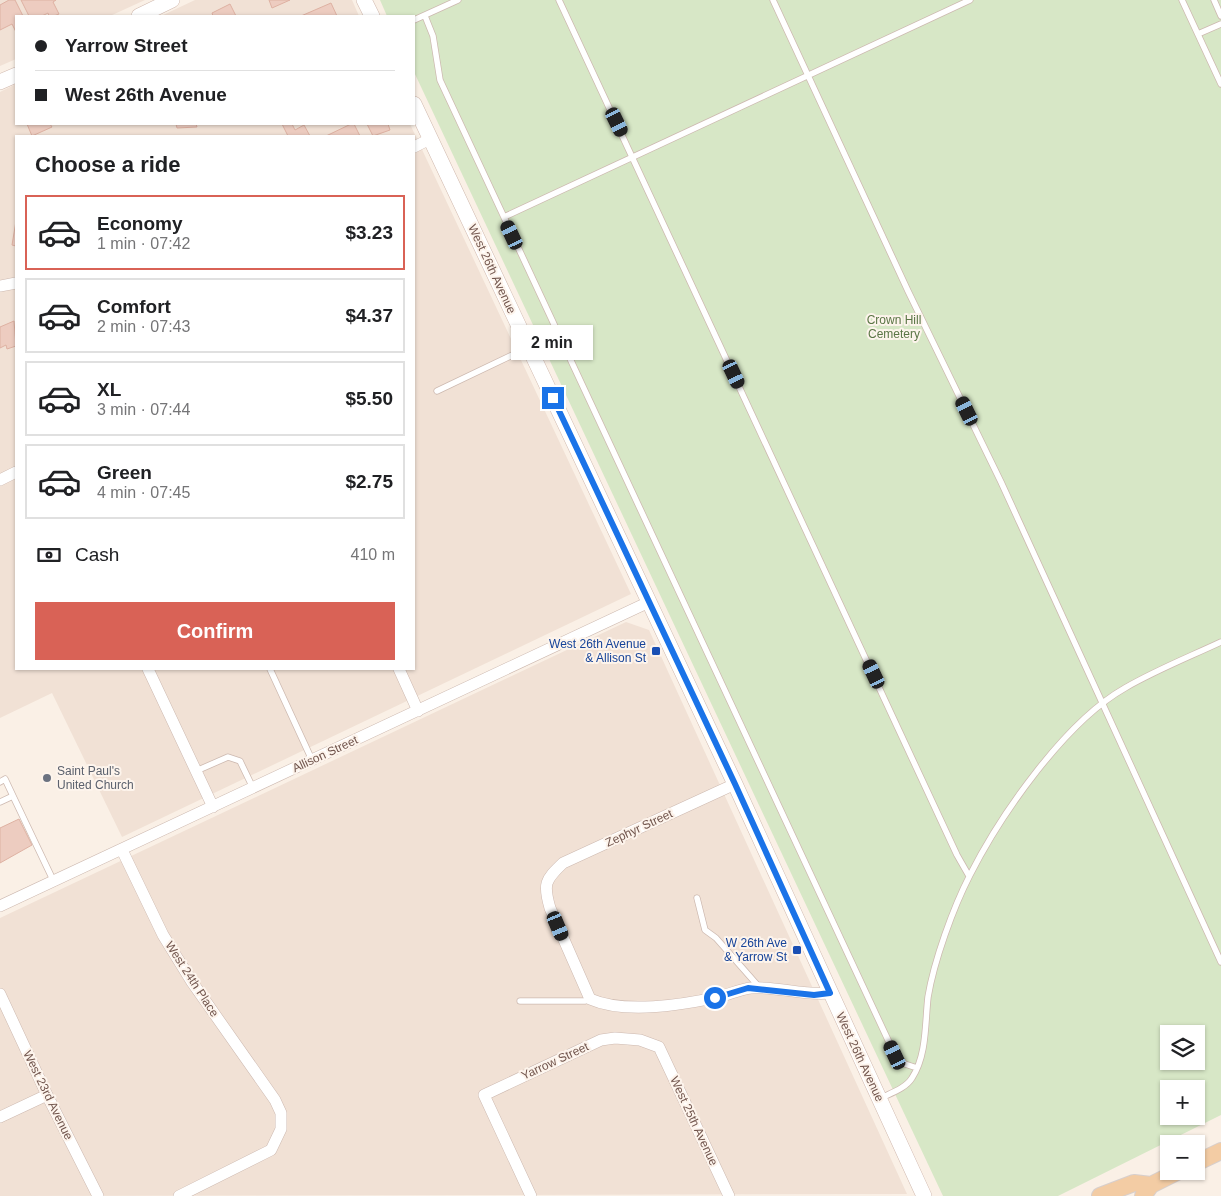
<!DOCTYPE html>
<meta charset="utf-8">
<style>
body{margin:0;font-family:Helvetica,sans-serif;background:#f6f6f6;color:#202124;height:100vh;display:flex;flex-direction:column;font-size:19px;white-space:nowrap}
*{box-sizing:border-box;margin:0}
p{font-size:16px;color:#757577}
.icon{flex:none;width:28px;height:28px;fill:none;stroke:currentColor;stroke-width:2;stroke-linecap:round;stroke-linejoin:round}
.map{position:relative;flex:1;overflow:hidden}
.panel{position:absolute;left:15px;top:135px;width:400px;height:535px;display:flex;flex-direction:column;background:#fff;border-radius:0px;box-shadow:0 1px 4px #0004}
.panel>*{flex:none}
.top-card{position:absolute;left:15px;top:15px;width:400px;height:110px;border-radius:0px;box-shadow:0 1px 4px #0004;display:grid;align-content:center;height:110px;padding:0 20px;background:#fff}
.buttons{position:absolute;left:1160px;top:1025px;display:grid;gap:10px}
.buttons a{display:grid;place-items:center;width:45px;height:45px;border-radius:0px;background:#fff;box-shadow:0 1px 4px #0004;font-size:25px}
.end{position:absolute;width:22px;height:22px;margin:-11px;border:6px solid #1a73e8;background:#fff;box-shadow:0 0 0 2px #fff}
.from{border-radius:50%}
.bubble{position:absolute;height:35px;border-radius:0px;background:#fff;box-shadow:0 1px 4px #0004;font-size:16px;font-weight:800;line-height:35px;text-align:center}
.car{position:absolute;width:15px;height:30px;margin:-15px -8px;border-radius:6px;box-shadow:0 0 4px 1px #0007;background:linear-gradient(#222 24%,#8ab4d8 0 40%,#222 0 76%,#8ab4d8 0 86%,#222 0)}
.top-card b{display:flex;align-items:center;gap:18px;height:48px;font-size:19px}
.top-card b+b{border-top:1px solid #e0e0e0}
.top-card i{width:12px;height:12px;background:#202124}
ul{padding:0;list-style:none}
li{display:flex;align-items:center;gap:15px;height:75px;margin:0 10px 8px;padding:0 10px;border:2px solid #e0e0e0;border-radius:0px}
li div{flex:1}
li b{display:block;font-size:19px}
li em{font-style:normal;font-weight:800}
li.current{border-color:#d96256}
li>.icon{width:45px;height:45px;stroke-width:1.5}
h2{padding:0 20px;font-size:22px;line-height:60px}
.pay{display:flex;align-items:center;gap:12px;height:55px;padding:0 20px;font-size:19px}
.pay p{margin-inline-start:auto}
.button{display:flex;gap:10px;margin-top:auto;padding:10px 20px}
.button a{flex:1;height:58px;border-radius:0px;background:#d96256;color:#fff;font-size:20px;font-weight:800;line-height:58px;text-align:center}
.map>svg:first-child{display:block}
.residential{fill:#f1e1d5;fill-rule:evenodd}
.green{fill:#d7e7c6;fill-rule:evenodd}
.building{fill:#edccc0;stroke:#deb1a2}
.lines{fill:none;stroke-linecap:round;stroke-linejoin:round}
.lane-casing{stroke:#cdb9b0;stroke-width:7}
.street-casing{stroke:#cdb9b0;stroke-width:12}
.secondary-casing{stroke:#d0b8ae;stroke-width:16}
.primary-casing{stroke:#d7cfcd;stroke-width:18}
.lane{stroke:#fff;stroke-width:5.5}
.street{stroke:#fff;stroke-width:11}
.secondary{stroke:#fff;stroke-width:15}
.primary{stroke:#f3cca4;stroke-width:16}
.route{stroke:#1a73e8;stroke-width:6}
.transit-dot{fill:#1a4fb4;stroke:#fdf4ec;stroke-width:2}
.worship-dot{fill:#6b7280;stroke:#fdf4ec;stroke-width:2}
.labels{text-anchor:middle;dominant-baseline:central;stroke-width:4;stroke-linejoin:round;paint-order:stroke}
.street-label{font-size:12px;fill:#71554d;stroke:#fdf4ec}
.park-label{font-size:12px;fill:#5b7646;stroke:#fdf4ec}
.transit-label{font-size:12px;fill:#164399;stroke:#fdf4ec;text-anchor:end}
.worship-label{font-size:12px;fill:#5b616d;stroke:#fdf4ec;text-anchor:start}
</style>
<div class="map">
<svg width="1221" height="1196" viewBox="0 0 1221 1196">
<rect width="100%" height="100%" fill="#faf0e6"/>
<!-- residential -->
<path class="residential" d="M 0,0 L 145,0 L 110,16 L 16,16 L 16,59 L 0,66 Z
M 195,0 L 352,0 L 359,16 L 161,16 Z
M 16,84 L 16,124 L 410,124 L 631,594 L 122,837 L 52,693 L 0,718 L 0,92 ZM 16,136 L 414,136 L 414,669 L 16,669 Z
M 626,622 L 649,630 L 907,1194 L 0,1196 L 0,918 Z"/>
<!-- green -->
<path class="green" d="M 380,0 L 1221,0 L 1221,1115 L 1058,1196 L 943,1196 L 414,72 L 414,16 L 387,16 ZM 1169,1034 L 1196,1034 L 1196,1061 L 1169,1061 ZM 1169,1089 L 1196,1089 L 1196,1116 L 1169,1116 Z"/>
<!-- building -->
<path class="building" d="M 9,0 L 15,0 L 23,16 L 16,16 L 16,32 L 12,24 L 0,30 L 0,5 Z
M 21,0 L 56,0 L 53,2 L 59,14 L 54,16 L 49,16 L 48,13 L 42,16 L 29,16 Z
M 269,0 L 290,0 L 272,8 Z
M 331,3 L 337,16 L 301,16 Z
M 230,4 L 236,16 L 213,16 L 212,13 Z
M 27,124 L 50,124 L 52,127 L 32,136 Z
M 176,124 L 196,124 L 197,127 L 177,128 Z
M 282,124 L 292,124 L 295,130 L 304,125 L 310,136 L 288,136 Z
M 351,124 L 354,124 L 360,136 L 326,136 Z
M 367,124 L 388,124 L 390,130 L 373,136 Z
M 16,221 L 16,246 L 12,245 Z
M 14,321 L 16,346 L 7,349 L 6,345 L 0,348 L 0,327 Z
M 19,819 L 32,845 L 0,863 L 0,828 Z"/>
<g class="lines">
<!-- lane casing -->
<g class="lane-casing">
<path id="lane" d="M 559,0 L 957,855 L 969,876
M 773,0 L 908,291 L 1001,482 L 1221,962
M 1182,0 L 1221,84
M 1214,0 L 1221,16
M 425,16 L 433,36 L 440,80 L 895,1055 L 905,1064 L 917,1068
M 414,20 L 458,0
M 1198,34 L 1221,24
M 504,217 L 970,0
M 437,391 L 527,348
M 270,669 L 312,760
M 196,771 L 228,757 L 240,761 L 253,788
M 0,782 L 5,779 L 13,796 L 0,802
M 13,796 L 54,882
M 697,898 L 705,930 L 716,938 L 760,988
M 520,1001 L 585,1001 L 590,999
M 881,1098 C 891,1093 906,1088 912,1078 C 927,1055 925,1023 928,997 C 934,961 953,908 970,875 C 1001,814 1065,722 1125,688 C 1156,670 1189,657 1221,642"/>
</g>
<!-- street casing -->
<g class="street-casing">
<path id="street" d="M 414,147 L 430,139
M 0,286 L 16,283
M 0,480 L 16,472
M 148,669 L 213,807
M 399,669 L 418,711
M 735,784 L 563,863 C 545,880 543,884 550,908 L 590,999 C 624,1014 682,1005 718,997 C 728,995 740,989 751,988 C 778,986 803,996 830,993
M 122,850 L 163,935 L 192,982 L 275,1100 L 281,1113 L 281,1129 L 271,1150 L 179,1196
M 0,906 L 649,602
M 0,994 L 47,1095 L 98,1196
M 0,1117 L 47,1095
M 531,1196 L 484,1095 L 601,1040 L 615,1038 L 640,1040 L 659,1047 L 729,1196"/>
</g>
<!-- secondary casing -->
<g class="secondary-casing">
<path id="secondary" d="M 364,0 L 372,16
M 139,16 L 172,0
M 0,82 L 16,75
M 414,104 L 735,784 L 924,1196"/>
</g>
<!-- primary casing -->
<g class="primary-casing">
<path id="primary" d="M 1196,1163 L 1221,1151
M 1100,1196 L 1134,1183 L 1151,1185
M 1143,1196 L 1151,1185 L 1179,1171"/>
</g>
<!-- lane -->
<use href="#lane" class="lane"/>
<!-- street -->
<use href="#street" class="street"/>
<!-- secondary -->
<use href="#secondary" class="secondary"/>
<!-- primary -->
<use href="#primary" class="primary"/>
</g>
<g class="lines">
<!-- route -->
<path class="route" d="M 553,398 L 735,784 L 830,993 L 814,995 L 748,988 L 715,998"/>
</g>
<!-- markers -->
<g class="transit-dot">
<rect x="651" y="646" width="10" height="10" rx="2.5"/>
<rect x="792" y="945" width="10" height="10" rx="2.5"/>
</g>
<circle class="worship-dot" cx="47" cy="778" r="5"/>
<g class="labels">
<!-- street labels -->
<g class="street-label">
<text transform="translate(492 269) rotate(65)">West 26th Avenue</text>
<text transform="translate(325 754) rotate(-25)">Allison Street</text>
<text transform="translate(639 828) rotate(-25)">Zephyr Street</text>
<text transform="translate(192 979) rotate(57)">West 24th Place</text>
<text transform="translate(860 1057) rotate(65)">West 26th Avenue</text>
<text transform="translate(555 1061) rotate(-25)">Yarrow Street</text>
<text transform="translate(48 1095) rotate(64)">West 23rd Avenue</text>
<text transform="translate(694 1121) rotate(65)">West 25th Avenue</text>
</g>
<!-- park labels -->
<g class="park-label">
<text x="894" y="320">Crown Hill<tspan x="894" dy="14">Cemetery</tspan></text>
</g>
<!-- transit labels -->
<g class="transit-label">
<text x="646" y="644">West 26th Avenue<tspan x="646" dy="14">&amp; Allison St</tspan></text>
<text x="787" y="943">W 26th Ave<tspan x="787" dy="14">&amp; Yarrow St</tspan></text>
</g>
<!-- worship labels -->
<g class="worship-label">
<text x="57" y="771">Saint Paul's<tspan x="57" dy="14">United Church</tspan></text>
</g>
</g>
</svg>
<div class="buttons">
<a><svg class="icon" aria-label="layers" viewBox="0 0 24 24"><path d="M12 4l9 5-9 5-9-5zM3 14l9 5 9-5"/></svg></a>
<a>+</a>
<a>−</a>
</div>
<i class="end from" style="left:715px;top:998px"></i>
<i class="end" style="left:553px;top:398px"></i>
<div class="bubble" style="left:511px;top:325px;width:82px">2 min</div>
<i class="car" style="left:617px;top:122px;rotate:154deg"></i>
<i class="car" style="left:512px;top:235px;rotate:335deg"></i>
<i class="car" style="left:734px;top:374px;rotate:155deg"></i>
<i class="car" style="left:967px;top:411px;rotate:334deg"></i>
<i class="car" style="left:874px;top:674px;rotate:335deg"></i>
<i class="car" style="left:558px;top:926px;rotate:157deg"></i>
<i class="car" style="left:895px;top:1055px;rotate:335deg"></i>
<div class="top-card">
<b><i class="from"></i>Yarrow Street</b>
<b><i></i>West 26th Avenue</b>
</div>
<section class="panel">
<h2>Choose a ride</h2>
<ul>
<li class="current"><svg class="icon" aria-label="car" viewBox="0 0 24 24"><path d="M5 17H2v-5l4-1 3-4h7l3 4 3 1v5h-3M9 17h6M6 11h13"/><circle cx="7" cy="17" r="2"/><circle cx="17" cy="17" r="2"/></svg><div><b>Economy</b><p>1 min · 07:42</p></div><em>$3.23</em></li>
<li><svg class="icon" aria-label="car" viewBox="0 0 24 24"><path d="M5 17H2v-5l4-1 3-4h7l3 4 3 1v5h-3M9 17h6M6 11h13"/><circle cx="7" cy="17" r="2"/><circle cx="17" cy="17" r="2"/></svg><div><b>Comfort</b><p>2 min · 07:43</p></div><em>$4.37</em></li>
<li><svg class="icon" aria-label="car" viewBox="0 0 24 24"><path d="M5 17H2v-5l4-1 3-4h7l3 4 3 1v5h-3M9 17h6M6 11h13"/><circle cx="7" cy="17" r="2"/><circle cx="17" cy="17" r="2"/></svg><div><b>XL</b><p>3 min · 07:44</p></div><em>$5.50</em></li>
<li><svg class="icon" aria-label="car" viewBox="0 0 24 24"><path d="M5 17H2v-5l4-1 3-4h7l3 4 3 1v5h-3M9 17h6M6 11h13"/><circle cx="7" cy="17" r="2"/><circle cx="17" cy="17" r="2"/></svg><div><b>Green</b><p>4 min · 07:45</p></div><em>$2.75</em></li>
</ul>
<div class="pay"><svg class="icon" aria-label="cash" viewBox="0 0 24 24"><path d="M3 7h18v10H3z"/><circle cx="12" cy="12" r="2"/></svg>Cash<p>410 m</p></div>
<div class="button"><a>Confirm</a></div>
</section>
</div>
